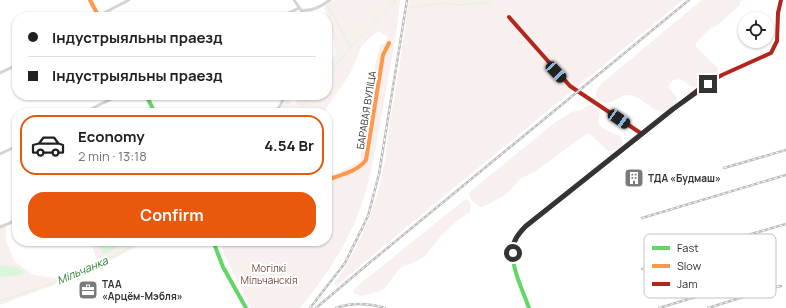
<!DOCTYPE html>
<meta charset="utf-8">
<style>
body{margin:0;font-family:Manrope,sans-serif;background:#f2f2f2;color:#202124;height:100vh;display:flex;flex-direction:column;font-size:15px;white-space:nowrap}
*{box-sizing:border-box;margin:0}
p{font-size:13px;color:#757577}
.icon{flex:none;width:22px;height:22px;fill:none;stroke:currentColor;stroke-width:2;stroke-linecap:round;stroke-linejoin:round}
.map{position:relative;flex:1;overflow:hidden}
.side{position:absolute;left:12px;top:108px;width:320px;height:138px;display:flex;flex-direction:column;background:#fff;border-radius:16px;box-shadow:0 1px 3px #0004}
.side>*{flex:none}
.top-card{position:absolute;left:12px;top:12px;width:320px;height:88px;border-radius:16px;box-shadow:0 1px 3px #0004;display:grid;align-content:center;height:88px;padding:0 16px;background:#fff}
.buttons{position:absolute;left:738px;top:12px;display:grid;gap:8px}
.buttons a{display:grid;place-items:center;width:36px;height:36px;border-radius:50%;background:#fff;box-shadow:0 1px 3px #0004;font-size:20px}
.end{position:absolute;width:18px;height:18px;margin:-9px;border:5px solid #333;background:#fff;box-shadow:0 0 0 2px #fff}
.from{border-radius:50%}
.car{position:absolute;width:12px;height:24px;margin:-12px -6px;border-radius:5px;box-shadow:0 0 3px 1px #0007;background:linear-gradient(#222 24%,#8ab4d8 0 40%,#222 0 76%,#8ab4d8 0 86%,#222 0)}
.top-card b{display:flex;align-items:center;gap:14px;height:38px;font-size:15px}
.top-card b+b{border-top:1px solid #e0e0e0}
.top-card i{width:10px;height:10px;background:#202124}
ul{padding:7px 0 0;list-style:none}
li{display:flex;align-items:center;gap:12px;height:60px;margin:0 8px 6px;padding:0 8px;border:2px solid transparent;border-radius:16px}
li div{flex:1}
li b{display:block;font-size:15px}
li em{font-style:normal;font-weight:700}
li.active{border-color:#ea580c}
li>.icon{width:36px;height:36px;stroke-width:1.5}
.primary-button{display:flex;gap:8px;margin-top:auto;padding:8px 16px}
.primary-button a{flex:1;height:46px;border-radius:16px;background:#ea580c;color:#fff;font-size:16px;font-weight:700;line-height:46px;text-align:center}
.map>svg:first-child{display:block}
.green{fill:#f7f0ee}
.water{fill:#dbf5dd}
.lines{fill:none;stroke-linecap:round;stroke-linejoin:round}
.stream{stroke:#dbf5dd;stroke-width:1}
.street{stroke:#d4d4d4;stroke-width:3}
.fast{stroke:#63d668;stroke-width:4}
.slow{stroke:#ff974d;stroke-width:4}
.jam{stroke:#b3261e;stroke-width:4}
.rail-casing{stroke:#bdbdbd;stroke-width:2.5}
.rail{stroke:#fff;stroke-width:1;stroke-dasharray:3;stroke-linecap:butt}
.route{stroke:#333;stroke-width:5}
.labels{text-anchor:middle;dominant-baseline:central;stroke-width:4;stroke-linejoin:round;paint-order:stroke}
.street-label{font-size:10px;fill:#333;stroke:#fff}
.poi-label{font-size:10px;font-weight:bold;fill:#333;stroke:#fff;text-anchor:start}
.park-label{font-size:10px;fill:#74463b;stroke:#fff}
.water-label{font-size:11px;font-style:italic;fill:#2f8334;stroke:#fff}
.key{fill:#fff;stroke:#c2c2c2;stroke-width:1}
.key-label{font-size:11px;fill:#333}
</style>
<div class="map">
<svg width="786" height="308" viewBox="0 0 786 308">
<rect width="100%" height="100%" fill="#fff"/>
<!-- green -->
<path class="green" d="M 333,0 L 400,0 C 397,35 390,68 384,102 C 377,139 372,177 359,212 C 345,248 324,279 300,308 L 251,308 L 225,256 L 219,241 L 327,241 L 327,178 L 360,161 L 371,84 L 380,45 L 385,44 L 388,37 L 378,31 L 362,45 L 350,74 L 323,113 L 279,113 L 286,98 L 294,105 L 302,95 L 327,95 L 327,65 L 335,55 L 332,28 L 324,8 Z
M 409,0 L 683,0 L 451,190 L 336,286 L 335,285 L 335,282 C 358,248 375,212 383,171 C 386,157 387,141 389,126 C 397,84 403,42 409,0 Z
M 702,0 L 743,0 L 740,1 L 740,5 L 732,12 L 718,25 L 711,28 L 696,43 L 696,47 L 718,68 L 717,75 L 694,88 L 680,79 L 673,80 L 669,85 L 669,88 L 676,96 L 677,102 C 662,127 646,97 629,95 C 619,94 607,111 598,99 C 596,97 595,93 597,90 C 598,87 600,85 602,83 Z
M 588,105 L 593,105 C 602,109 600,115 598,123 C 604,132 614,132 621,137 L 623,144 L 619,149 L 608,151 L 590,134 L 586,134 L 536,171 L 520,179 L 506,195 L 482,207 C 477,206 470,200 469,194 L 471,191 L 554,123 L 572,112 L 583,109 Z
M 467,199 C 472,203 472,207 469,213 L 458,220 L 442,235 L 426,255 L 417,261 L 400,268 L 384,289 L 378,292 L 361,296 L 354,293 L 354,289 L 356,287 L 463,201 Z
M 4,223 L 6,228 L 6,241 L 15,262 L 34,275 L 55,278 L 97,260 L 90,241 L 146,241 L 94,270 L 0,305 L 0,224 Z"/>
<!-- water -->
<path class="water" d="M 99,241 L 128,241 L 105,254 C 101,253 97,245 99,241 Z
M 0,265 L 15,267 L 23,270 L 24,273 L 21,275 L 0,277 Z"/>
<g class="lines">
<!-- stream -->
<path class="stream" d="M 327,5 L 350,46
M 411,8 L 440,3 L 460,5 L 491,2
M 327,75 L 351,47 L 396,0
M 296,113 L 311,95
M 45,286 L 101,264 L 140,241
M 0,301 L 38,288"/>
<!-- street -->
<path class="street" d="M 294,0 L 301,10 L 304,17
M 301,10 C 312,12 322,6 330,0
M 98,16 L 129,0
M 280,17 L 299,8
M 0,73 L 17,65
M 83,113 L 119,95
M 273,113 L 280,106 L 285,95
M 0,154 L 17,146
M 0,227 L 17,220"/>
<!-- fast -->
<path class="fast" d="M 146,95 L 155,113
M 213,241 L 223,267 L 246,308
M 529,308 C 523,291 507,259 514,241 C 516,235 522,230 526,226 L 616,155"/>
<!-- slow -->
<path class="slow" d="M 90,0 L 99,17
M 327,180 C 340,175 357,172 366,160 L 383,55 L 389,43"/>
<!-- jam -->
<path class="jam" d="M 509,17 L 570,86 L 642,134
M 616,155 L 701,87 L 722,75 L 771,53 L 777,41 L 778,13 L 781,0"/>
<!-- rail casing -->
<g class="rail-casing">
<path id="rail" d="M 724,168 L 786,150
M 642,218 L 786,175
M 642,269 L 656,265 L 689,252 L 786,224
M 310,308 L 345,263 L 368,216 L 379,174 L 407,0
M 316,308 L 368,264 L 689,0
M 336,308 C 352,302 368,303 385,308
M 659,308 L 712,292 L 756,291 L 781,286
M 708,308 L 753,294"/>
</g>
<!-- rail -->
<use href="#rail" class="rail"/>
</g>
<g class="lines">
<!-- route -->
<path class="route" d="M 513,253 C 512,242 518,234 526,226 L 673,109 L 708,84"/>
</g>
<!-- icons -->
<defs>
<g id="building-square" transform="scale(1)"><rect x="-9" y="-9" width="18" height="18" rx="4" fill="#7a7a7a" stroke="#fff"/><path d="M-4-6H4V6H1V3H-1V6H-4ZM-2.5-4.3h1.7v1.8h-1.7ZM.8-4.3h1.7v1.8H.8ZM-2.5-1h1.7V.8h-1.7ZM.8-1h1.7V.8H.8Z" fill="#fff"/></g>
<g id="office-square" transform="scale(1)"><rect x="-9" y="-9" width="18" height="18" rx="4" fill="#7a7a7a" stroke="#fff"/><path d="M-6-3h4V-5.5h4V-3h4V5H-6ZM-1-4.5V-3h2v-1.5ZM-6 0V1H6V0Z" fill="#fff"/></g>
</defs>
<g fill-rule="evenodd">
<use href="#building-square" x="634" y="178"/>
<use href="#office-square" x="88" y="290"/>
</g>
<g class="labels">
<!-- street labels -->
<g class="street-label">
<text transform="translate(366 110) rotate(-81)">БАРАВАЯ ВУЛІЦА</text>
</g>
<!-- poi labels -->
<g class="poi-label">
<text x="648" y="178">ТДА «Будмаш»</text>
<text x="102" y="284">ТАА<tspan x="102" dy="12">«Арцём-Мэбля»</tspan></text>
</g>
<!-- park labels -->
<g class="park-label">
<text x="269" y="268">Могілкі<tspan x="269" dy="12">Мільчанскія</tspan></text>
</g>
<!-- water labels -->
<g class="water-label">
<text transform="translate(82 270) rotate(-23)">Мільчанка</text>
</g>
</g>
<!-- legend -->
<rect x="644" y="234" width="132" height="64" rx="6" class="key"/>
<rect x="652" y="246" width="18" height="4" fill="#63d668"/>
<rect x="652" y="264" width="18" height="4" fill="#ff974d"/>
<rect x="652" y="282" width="18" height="4" fill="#b3261e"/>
<g class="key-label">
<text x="677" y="252">Fast</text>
<text x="677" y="270">Slow</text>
<text x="677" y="288">Jam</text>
</g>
</svg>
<div class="buttons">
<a><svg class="icon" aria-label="locate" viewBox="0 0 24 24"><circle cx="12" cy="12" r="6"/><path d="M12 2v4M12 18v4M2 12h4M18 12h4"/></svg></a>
</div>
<i class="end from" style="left:513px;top:253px"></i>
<i class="end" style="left:708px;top:84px"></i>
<i class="car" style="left:556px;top:72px;rotate:137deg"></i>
<i class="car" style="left:619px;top:119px;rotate:124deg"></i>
<div class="top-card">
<b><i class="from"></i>Індустрыяльны праезд</b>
<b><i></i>Індустрыяльны праезд</b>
</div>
<section class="side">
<ul>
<li class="active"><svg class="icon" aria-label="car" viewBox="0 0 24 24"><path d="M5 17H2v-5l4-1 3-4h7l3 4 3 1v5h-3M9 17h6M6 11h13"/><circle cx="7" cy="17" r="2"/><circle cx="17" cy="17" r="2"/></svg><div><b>Economy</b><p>2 min · 13:18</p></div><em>4.54 Br</em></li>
</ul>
<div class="primary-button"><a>Confirm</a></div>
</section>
</div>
